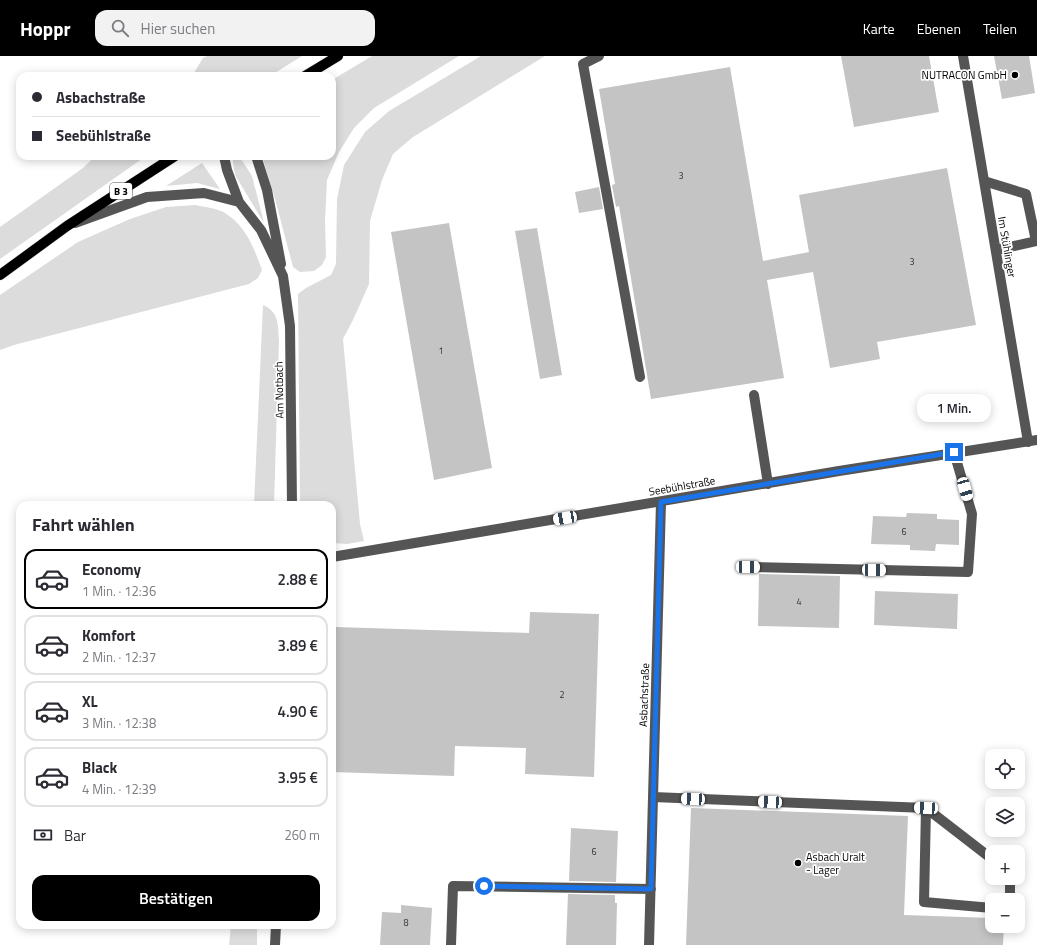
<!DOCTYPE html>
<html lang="de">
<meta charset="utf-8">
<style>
body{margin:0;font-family:"Titillium Web",sans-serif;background:#f2f2f3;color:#2b2b33;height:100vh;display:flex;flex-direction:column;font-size:15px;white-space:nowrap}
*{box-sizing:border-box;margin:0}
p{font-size:13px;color:#7c7c81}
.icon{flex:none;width:22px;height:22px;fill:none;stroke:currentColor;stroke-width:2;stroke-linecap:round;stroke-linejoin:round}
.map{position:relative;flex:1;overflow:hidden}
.details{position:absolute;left:16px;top:445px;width:320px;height:428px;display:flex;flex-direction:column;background:#fff;border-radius:12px;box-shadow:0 2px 10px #0003}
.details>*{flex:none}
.banner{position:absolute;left:16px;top:16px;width:320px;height:88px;border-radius:12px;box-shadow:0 2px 10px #0003;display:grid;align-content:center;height:88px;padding:0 16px;background:#fff}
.controls{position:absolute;left:985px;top:693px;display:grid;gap:8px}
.controls a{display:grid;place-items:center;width:40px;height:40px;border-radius:8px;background:#fff;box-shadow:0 2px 10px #0003;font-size:20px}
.end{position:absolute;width:18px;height:18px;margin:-9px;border:5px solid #1a73e8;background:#fff;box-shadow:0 0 0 2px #fff}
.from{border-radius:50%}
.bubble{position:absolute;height:28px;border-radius:12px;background:#fff;box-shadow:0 2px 10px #0003;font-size:13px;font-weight:600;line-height:28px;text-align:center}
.car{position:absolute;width:12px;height:24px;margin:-12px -6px;border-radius:5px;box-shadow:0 0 3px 1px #0007;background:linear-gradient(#fff 24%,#345 0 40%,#fff 0 76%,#345 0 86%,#fff 0)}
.banner b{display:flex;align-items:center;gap:14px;height:38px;font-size:15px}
.banner b+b{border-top:1px solid #e1e1e2}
.banner i{width:10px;height:10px;background:#2b2b33}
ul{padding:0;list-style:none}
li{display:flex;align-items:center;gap:12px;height:60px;margin:0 8px 6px;padding:0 8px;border:2px solid #e1e1e2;border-radius:12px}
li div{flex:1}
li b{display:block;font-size:15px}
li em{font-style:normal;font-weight:600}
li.selected{border-color:#000}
li>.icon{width:36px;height:36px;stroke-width:1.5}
h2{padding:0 16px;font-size:18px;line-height:48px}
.pay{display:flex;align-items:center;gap:10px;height:44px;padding:0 16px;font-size:15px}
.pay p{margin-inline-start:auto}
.button{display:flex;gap:8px;margin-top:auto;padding:8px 16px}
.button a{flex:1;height:46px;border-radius:12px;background:#000;color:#fff;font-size:16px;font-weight:600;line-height:46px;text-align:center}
header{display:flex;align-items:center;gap:24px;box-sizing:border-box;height:56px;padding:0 20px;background:#000;color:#fff}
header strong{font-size:19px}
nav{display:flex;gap:22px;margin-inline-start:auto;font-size:14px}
.search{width:280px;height:36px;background:#f2f2f3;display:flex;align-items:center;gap:10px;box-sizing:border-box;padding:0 14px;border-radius:12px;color:#7c7c81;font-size:15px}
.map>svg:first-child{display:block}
.green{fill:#dcdcdc}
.building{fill:#c4c4c4}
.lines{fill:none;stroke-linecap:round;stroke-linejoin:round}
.major-casing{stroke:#dbdbdb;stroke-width:11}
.minor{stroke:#555;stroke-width:10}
.major{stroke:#000;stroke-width:10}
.route{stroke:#1a73e8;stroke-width:5}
.poi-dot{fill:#000;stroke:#fff;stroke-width:1.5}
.labels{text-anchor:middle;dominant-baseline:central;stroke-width:3.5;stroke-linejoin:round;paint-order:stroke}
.number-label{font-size:9px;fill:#313131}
.shield{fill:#fff;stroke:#4c4c4c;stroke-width:1}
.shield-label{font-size:10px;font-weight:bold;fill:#000}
.poi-label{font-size:11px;fill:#000;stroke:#fff;text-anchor:end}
.street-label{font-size:11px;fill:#000;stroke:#fff}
</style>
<header>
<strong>Hoppr</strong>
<div class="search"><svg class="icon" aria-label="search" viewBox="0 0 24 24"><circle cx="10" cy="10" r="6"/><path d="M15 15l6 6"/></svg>Hier suchen</div>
<nav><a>Karte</a><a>Ebenen</a><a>Teilen</a></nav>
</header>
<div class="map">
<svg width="1037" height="889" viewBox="0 0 1037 889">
<rect width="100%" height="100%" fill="#fff"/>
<!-- green -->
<path class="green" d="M 207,0 L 302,0 L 270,20 L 196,20 L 195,15 L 203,2 Z
M 372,0 L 459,0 L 374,52 L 354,72 L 339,96 L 327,124 L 325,165 L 326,201 L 322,209 L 314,215 L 300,216 L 293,211 L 275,143 L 262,100 L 332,100 L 332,24 Z
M 481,0 L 545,0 L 413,81 L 393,98 L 382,124 L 370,165 L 369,228 L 353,264 L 343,283 L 360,468 L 364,485 L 347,488 L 332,487 L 332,449 L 300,449 L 298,238 L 306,232 L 331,219 L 336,208 L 337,143 L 344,109 L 365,76 L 389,55 Z
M 95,100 L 146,100 L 0,203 L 0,171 L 83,112 Z
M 232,100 L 237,100 L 243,106 L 252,120 L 264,167 L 235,119 Z
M 202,107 L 220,133 L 197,127 L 166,130 Z
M 195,149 C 204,151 217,152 225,157 C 246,170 254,192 262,214 L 258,222 L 249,228 L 14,289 L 0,294 L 0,239 L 78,186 L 130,163 L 166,151 Z
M 263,249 C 279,256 278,268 279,284 L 274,449 L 254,449 Z
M 231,869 L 257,869 L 257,889 L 229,889 Z"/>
<!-- building -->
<path class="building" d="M 841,0 L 929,0 L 939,56 L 854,71 Z
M 994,0 L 1029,0 L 1035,37 L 1002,43 Z
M 730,11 L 763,205 L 809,196 L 799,139 L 947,112 L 976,269 L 877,286 L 880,303 L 830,312 L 813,216 L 767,224 L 784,322 L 651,343 L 619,150 L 616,151 L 612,129 L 615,128 L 599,33 Z
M 599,131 L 603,153 L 579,157 L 575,136 Z
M 449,167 L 492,412 L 434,424 L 391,176 Z
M 537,172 L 562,319 L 540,323 L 515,175 Z
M 907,457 L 937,458 L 937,463 L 959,464 L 959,489 L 936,488 L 935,495 L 910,494 L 910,489 L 871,488 L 873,460 L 906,461 Z
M 759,518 L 840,520 L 839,572 L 758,570 Z
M 875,535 L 958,538 L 957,573 L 874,569 Z
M 530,556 L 599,558 L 594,721 L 525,718 L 526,692 L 455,690 L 454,720 L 332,716 L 336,571 L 529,577 Z
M 691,752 L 908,760 L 904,859 L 992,862 L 992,870 L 1004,870 L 1003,889 L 686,889 Z
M 571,772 L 618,775 L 616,826 L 569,825 Z
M 568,838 L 615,839 L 615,847 L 617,847 L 616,889 L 566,889 Z
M 401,849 L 432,852 L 430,889 L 380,889 L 382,856 L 401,857 Z"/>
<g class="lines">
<!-- major casing -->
<g class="major-casing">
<path id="major" d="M 305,20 L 338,0
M 0,219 L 67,170 L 175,100"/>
</g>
<!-- minor -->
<path class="minor" d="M 599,0 L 583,8 L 640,321
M 963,0 L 1028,386
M 224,100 L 227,114 L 239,146 L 261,174 L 283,220 L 290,270 L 292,449
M 256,100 L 267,134 L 281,208
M 984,125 L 1026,138 L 1036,185
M 75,167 L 147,141 L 204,137 L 239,146
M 996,194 L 1037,185
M 754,339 L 768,428
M 332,501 L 839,415 L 1037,384
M 748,511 L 968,516 L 972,458 L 954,396
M 653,741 L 926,752 L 992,803
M 926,752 L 924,846 L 992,852
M 1010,822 L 1010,844
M 275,889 L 276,869
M 451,889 L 453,830 L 651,833
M 649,889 L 661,446"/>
<!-- major -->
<use href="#major" class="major"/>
</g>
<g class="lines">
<!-- route -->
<path class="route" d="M 484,830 L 651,833 L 661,446 L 954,396"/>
</g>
<!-- markers -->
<g class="poi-dot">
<circle cx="1015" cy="19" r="4"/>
<circle cx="798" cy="807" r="4"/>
</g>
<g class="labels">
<!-- number labels -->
<g class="number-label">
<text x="681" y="119">3</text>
<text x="912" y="205">3</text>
<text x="441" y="294">1</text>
<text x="904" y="475">6</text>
<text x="799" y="545">4</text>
<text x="562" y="638">2</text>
<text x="594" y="795">6</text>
<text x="406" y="866">8</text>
</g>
<!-- shield labels -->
<rect class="shield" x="110" y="127" width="22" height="16" rx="3"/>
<g class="shield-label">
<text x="121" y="135">B 3</text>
</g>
<!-- poi labels -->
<g class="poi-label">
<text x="1007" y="19">NUTRACON GmbH</text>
<text x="806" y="801" text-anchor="start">Asbach Uralt<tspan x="806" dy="13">- Lager</tspan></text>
</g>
<!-- street labels -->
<g class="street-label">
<text transform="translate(1007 191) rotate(80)">Im Stühlinger</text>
<text transform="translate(279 334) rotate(-91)">Am Notbach</text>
<text transform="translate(682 430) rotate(-10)">Seebühlstraße</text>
<text transform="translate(644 639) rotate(-88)">Asbachstraße</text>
</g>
</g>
</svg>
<div class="controls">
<a><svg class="icon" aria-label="locate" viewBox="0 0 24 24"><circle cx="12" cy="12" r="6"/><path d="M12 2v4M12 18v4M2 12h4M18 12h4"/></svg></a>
<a><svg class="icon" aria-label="layers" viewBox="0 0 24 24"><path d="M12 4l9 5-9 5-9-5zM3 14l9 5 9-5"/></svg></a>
<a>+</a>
<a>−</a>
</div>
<i class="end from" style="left:484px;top:830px"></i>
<i class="end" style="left:954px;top:396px"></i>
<div class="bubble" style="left:917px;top:338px;width:74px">1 Min.</div>
<i class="car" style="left:965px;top:433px;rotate:164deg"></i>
<i class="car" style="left:565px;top:462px;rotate:260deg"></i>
<i class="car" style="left:748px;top:511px;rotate:91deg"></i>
<i class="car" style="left:874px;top:514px;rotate:91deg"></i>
<i class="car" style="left:693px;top:743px;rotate:273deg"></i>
<i class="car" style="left:770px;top:746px;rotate:273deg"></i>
<i class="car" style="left:926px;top:752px;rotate:273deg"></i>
<div class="banner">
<b><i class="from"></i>Asbachstraße</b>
<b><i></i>Seebühlstraße</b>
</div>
<section class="details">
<h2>Fahrt wählen</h2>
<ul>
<li class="selected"><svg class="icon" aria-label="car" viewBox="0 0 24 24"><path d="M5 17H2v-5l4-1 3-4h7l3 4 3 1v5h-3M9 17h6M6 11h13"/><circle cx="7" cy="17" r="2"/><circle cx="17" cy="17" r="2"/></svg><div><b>Economy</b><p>1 Min. · 12:36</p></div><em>2.88 €</em></li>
<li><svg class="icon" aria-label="car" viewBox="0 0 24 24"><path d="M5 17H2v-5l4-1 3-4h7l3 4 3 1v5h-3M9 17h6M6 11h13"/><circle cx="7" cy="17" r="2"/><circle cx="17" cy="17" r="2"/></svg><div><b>Komfort</b><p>2 Min. · 12:37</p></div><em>3.89 €</em></li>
<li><svg class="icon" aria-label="car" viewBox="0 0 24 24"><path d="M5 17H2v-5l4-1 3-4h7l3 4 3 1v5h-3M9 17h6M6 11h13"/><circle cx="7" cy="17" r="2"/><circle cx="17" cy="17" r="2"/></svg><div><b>XL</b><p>3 Min. · 12:38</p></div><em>4.90 €</em></li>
<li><svg class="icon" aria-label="car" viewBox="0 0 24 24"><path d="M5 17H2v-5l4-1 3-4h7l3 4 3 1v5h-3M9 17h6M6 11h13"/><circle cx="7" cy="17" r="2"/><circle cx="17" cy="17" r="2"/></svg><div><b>Black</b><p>4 Min. · 12:39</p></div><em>3.95 €</em></li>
</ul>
<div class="pay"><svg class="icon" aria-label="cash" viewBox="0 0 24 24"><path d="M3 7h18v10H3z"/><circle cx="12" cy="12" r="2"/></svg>Bar<p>260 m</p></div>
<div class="button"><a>Bestätigen</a></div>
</section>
</div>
